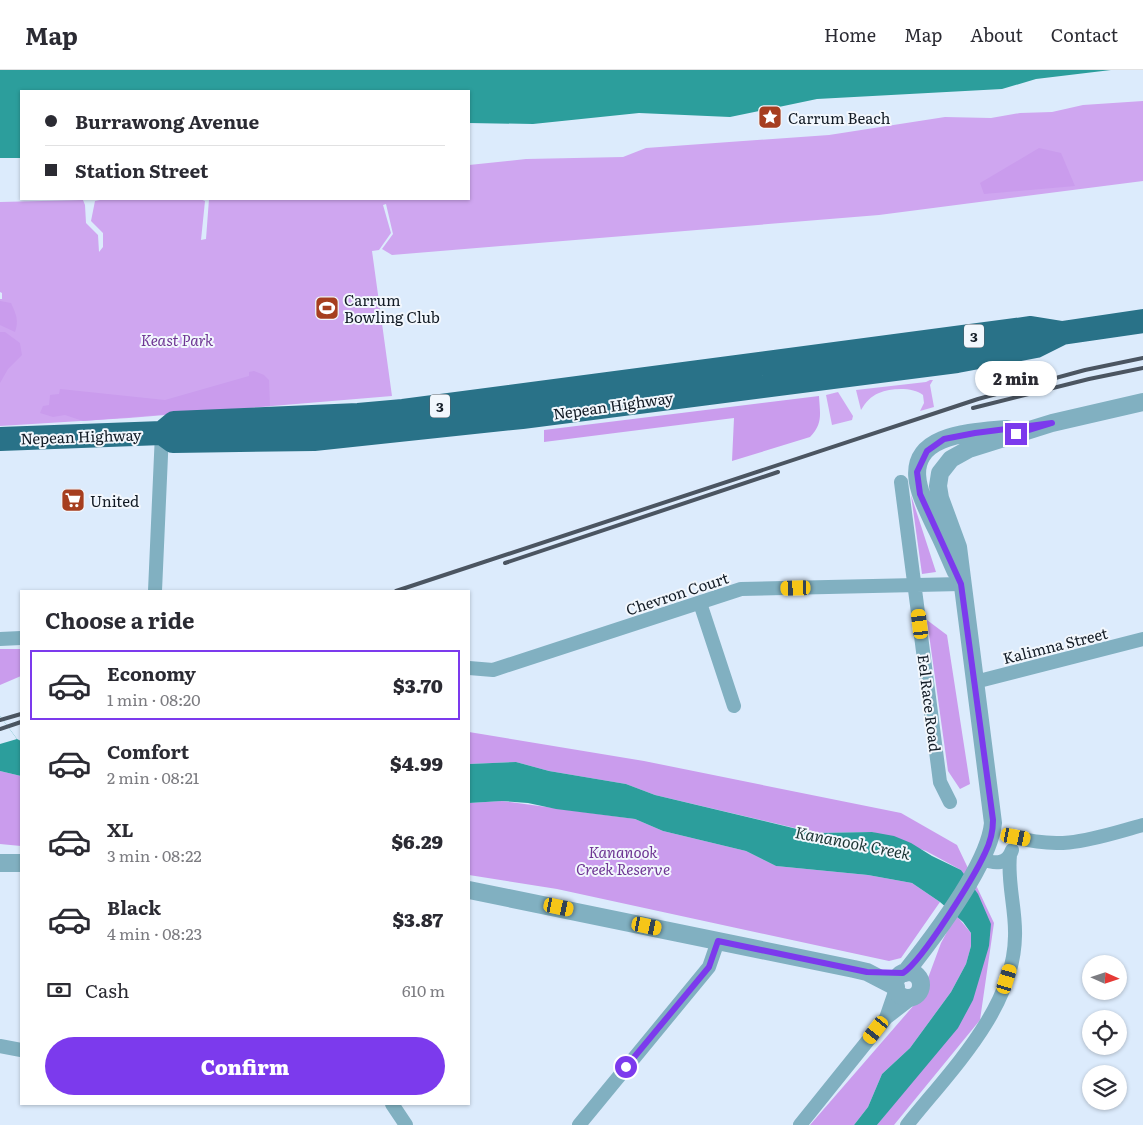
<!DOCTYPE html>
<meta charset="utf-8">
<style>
body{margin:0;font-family:Literata,serif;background:#f7f7f7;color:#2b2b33;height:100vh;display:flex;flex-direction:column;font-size:19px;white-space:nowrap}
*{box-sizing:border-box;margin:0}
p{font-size:16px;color:#7c7c81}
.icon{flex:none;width:28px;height:28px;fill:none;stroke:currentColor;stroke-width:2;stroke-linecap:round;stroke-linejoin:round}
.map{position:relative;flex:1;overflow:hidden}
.details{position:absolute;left:20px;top:520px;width:450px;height:515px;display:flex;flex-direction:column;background:#fff;border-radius:0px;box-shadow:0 1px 4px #0004}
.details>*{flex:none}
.guide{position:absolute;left:20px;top:20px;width:450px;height:110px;border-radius:0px;box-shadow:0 1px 4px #0004;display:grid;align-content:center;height:110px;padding:0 25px;background:#fff}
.needle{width:32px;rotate:93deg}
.buttons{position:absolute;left:1082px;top:885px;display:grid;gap:10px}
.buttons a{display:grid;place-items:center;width:45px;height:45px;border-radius:50%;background:#fff;box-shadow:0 1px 4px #0004;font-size:25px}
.end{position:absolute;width:22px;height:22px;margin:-11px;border:6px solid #7c3aed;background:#fff;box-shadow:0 0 0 2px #fff}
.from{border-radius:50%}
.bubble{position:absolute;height:35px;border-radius:18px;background:#fff;box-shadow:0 1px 4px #0004;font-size:16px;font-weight:800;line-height:35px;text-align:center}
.car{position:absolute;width:15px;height:30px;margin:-15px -8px;border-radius:6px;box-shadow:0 0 4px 1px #0007;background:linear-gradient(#f5c518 24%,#345 0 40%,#f5c518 0 76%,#345 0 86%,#f5c518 0)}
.guide b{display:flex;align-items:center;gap:18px;height:48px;font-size:19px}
.guide b+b{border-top:1px solid #e1e1e2}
.guide i{width:12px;height:12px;background:#2b2b33}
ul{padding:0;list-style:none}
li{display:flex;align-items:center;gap:15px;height:70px;margin:0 10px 8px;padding:0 15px;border:2px solid transparent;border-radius:0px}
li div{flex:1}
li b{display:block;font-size:19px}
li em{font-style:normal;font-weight:800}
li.active{border-color:#7c3aed}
li>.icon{width:45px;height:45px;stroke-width:1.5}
h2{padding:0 25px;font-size:22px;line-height:60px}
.pay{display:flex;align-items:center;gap:12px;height:55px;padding:0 25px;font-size:19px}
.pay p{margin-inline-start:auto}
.action{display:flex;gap:10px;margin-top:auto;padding:10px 25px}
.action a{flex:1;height:58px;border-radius:30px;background:#7c3aed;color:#fff;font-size:20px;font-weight:800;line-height:58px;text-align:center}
header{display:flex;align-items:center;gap:30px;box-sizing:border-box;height:70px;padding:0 25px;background:#fff;border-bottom:1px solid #e1e1e2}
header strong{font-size:24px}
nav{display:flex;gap:28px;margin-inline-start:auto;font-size:18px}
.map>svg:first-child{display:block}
.green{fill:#cfa6f0}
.forest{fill:#ca9ced}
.water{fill:#2c9e9c}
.pier{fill:#dcebfc}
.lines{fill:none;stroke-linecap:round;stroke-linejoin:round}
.minor{stroke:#81b0c1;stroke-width:14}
.tertiary{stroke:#81b0c1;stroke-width:18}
.trunk{stroke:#297288;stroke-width:24}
.rail{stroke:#4b5561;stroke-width:4}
.route{stroke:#7c3aed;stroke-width:6}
.labels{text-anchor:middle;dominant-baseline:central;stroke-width:4;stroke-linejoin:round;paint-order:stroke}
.shield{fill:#f2f7fd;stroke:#555d66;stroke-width:1}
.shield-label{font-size:14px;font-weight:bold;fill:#121b25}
.poi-label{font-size:15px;fill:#121b25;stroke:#f2f7fd;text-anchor:start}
.park-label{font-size:15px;font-style:italic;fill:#6e3593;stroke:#f2f7fd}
.street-label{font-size:15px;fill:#121b25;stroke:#f2f7fd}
.water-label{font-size:16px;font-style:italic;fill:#1b3433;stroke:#f2f7fd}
</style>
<header>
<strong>Map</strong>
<nav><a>Home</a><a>Map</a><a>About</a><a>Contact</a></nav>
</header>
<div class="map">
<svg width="1143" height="1055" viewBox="0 0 1143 1055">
<rect width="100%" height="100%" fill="#dcebfc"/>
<!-- green -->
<path class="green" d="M 1143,31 L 1143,111 L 879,145 L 392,185 L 382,179 L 393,164 L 386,134 L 383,135 L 391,163 L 379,180 L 372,181 L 392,326 L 129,348 L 0,356 L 0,229 L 2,229 L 2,223 L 0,222 L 0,132 L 83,130 L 85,135 L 86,153 L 98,165 L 99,182 L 103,177 L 103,163 L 91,151 L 95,131 L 105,129 L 200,129 L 205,131 L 201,170 L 206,169 L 209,129 L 469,129 L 469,95 L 526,89 L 623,87 L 646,78 L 829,65 L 945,47 L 991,48 L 1020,43 L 1052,42 L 1083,35 Z
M 930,310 L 933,310 L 930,315 L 934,337 L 920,341 L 924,333 L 923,325 C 913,317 891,318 879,323 C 871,326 865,333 861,340 L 856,320 L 926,312 Z
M 838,322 L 853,346 L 852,350 L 832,355 L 826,325 Z"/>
<!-- forest -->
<path class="forest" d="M 1039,78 L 1061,83 L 1075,116 L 984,124 L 980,113 Z
M 0,231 L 11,233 C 16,244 19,250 15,262 L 0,255 Z
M 0,262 L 5,262 L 20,273 L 22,285 L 8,299 L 0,313 Z
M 254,301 L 264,305 L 269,310 L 270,336 L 83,351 L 65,345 L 53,347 L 40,343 L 43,336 L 49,335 L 50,325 L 59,324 L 60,319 L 165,330 L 249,306 L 249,302 Z
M 819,326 C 820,344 823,354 810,367 L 732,391 L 734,348 L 544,372 L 544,360 Z
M 911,425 L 936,502 L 922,504 Z
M 927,550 L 947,565 L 970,714 L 960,719 L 948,701 Z
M 0,579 L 21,579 L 21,606 L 0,615 Z
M 469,662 L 644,691 L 901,743 L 957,775 L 994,853 L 980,950 L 894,1055 L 877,1055 L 905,1020 L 989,876 L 961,800 L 926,781 L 872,762 L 816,763 L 655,725 L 626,714 L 549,701 L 516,692 L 469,694 Z
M 0,701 L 21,706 L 21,776 L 0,774 Z
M 502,731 L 635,749 L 663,761 L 746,781 L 776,796 L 868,805 L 912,813 L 940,832 L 901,888 L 889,891 L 557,819 L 469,805 L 469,733 Z
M 956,845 L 971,863 L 971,876 L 966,894 L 951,922 L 910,978 L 882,1004 L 868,1037 L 854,1055 L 810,1055 L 921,927 L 941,873 Z"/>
<!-- water -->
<path class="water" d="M 0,0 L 1111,0 L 1036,9 L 1002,19 L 817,29 L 730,47 L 639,43 L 533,54 L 469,53 L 469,21 L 21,21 L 21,88 L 0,88 Z
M 0,646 L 17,669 L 21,671 L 21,706 L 0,701 Z
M 516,692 L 549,701 L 626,714 L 655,725 L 797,759 L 816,763 L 872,762 L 894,766 L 911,773 L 932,786 L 961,800 L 978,824 L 991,854 L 989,876 L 973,930 L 958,958 L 877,1055 L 854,1055 L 868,1037 L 882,1004 L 910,978 L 951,922 L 966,894 L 971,876 L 971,863 L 963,852 L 940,832 L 912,813 L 868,805 L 776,796 L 746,781 L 663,761 L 635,749 L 556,739 L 528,733 L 502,731 L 469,733 L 469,694 Z"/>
<!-- pier -->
<path class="pier" d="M 0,646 L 17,669 L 0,674 Z"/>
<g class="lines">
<!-- minor -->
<path class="minor" d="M 901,412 L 940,712 L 950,732
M 155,521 L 162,363
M 700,533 L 734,636
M 0,569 L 21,568
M 469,598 L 493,600 L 741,519 L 961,514
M 975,612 L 1143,569
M 1008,765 C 1061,782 1092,769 1143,755
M 982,789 C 995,794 1007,795 1012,780
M 886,948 L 896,919
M 0,976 L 21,980
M 392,1034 L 406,1055
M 579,1055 L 709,897 L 718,871
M 800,1055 L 886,948 L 917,924
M 907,1055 C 950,1001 1014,939 1015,866 C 1016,839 1007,813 1010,785"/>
<!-- tertiary -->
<path class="tertiary" d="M 956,502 C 949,487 943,471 935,456 C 922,428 899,388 942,370 C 962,362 986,361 1007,359
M 0,793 L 21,793
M 469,820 L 854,899 L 867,902 L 896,917
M895 915a13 13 0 1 1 26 0a13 13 0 1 1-26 0Z
M 905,903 C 932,869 989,795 993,753 L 958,477 L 940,428 L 938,416 L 940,403 L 951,389 L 969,379 L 1052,353 L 1143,332"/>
<!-- trunk -->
<path class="trunk" d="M 162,363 L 173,371 L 314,369 L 522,347 L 957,291 L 1036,276 L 1062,263
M 0,369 L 162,363 L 174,353 L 358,345 L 403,341 L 1031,258 L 1062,263 L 1143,251"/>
<!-- rail -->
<path class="rail" d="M 973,338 L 1089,309 L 1143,298
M 505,493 L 778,402
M 396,521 L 978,329 L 1085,300 L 1143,288
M 0,650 L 21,644
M 0,659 L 21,652"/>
</g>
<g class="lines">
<!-- route -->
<path class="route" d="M 626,997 L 709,897 L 718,871 L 867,902 L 903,903 C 923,890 974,807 985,783 C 990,773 993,762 993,750 L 961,514 L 920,424 L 917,402 L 927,381 L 944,369 L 975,363 L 1052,353 L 1016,364"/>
</g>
<!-- icons -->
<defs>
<g id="sight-square" transform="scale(1.25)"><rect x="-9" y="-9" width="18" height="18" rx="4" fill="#a63e1f" stroke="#f2f7fd"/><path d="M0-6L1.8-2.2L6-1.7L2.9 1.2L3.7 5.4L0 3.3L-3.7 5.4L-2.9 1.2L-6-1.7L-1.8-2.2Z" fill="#fff"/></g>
<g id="stadium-square" transform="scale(1.25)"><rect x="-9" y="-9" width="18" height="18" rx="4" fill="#a63e1f" stroke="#f2f7fd"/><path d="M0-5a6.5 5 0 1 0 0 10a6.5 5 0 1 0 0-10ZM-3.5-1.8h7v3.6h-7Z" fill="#fff"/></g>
<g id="supermarket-square" transform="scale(1.25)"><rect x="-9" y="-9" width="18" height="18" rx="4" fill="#a63e1f" stroke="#f2f7fd"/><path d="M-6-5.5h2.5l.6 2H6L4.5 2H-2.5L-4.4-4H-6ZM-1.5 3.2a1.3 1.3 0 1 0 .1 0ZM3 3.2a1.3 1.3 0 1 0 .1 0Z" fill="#fff"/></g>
</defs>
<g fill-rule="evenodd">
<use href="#sight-square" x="770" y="47"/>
<use href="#stadium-square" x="327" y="238"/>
<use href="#supermarket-square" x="73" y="430"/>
</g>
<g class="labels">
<!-- shield labels -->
<g class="shield">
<rect x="964" y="254.5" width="20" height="23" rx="4"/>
<rect x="430" y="324.5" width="20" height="23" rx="4"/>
</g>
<g class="shield-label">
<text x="974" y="266">3</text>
<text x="440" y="336">3</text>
</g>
<!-- poi labels -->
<g class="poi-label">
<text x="788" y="47">Carrum Beach</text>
<text x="344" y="229">Carrum<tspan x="344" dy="17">Bowling Club</tspan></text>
<text x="90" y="430">United</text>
</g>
<!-- park labels -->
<g class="park-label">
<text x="177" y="269">Keast Park</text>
<text x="623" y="781">Kananook<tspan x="623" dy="17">Creek Reserve</tspan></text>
</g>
<!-- street labels -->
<g class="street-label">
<text transform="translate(613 335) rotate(-8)">Nepean Highway</text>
<text transform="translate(81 366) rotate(-2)">Nepean Highway</text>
<text transform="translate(677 523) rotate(-18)">Chevron Court</text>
<text transform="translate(1055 575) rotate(-14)">Kalimna Street</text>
<text transform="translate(930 633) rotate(83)">Eel Race Road</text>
</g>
<!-- water labels -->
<g class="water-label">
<text transform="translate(853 772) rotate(11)">Kananook Creek</text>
</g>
</g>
</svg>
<div class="buttons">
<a><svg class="needle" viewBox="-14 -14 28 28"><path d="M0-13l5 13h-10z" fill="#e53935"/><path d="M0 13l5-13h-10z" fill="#7c7c81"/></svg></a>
<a><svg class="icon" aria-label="locate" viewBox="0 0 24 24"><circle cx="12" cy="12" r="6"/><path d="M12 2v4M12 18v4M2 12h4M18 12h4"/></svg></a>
<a><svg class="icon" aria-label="layers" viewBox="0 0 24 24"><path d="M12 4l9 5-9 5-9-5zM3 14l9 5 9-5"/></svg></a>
</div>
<i class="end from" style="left:626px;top:997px"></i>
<i class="end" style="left:1016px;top:364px"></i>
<div class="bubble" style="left:975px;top:291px;width:82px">2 min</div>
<i class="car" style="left:796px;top:518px;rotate:268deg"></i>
<i class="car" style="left:920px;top:554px;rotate:353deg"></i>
<i class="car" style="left:1016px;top:767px;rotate:101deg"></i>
<i class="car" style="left:559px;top:837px;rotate:102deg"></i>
<i class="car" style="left:647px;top:856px;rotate:102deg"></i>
<i class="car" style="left:1007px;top:909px;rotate:17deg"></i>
<i class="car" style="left:876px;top:960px;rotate:218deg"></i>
<div class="guide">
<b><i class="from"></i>Burrawong Avenue</b>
<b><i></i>Station Street</b>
</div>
<section class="details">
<h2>Choose a ride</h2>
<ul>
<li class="active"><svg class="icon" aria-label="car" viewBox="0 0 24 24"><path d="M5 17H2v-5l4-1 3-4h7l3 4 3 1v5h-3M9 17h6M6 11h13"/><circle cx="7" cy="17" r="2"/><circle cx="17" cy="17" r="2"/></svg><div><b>Economy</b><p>1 min · 08:20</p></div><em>$3.70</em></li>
<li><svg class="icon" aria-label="car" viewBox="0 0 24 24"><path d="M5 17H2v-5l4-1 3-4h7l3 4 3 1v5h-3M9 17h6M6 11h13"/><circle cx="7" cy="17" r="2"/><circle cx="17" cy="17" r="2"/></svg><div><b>Comfort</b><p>2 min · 08:21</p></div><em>$4.99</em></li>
<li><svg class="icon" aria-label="car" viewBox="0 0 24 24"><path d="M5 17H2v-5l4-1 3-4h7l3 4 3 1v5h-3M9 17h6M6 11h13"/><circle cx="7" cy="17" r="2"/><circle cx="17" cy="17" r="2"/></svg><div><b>XL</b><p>3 min · 08:22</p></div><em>$6.29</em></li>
<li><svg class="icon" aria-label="car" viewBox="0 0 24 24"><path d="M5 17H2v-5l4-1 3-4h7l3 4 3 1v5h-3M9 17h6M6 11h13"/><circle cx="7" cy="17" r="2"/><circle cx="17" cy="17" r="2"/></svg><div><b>Black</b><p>4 min · 08:23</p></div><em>$3.87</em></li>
</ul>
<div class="pay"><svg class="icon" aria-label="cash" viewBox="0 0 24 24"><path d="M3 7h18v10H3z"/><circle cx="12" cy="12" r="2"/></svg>Cash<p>610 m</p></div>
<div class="action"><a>Confirm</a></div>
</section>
</div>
